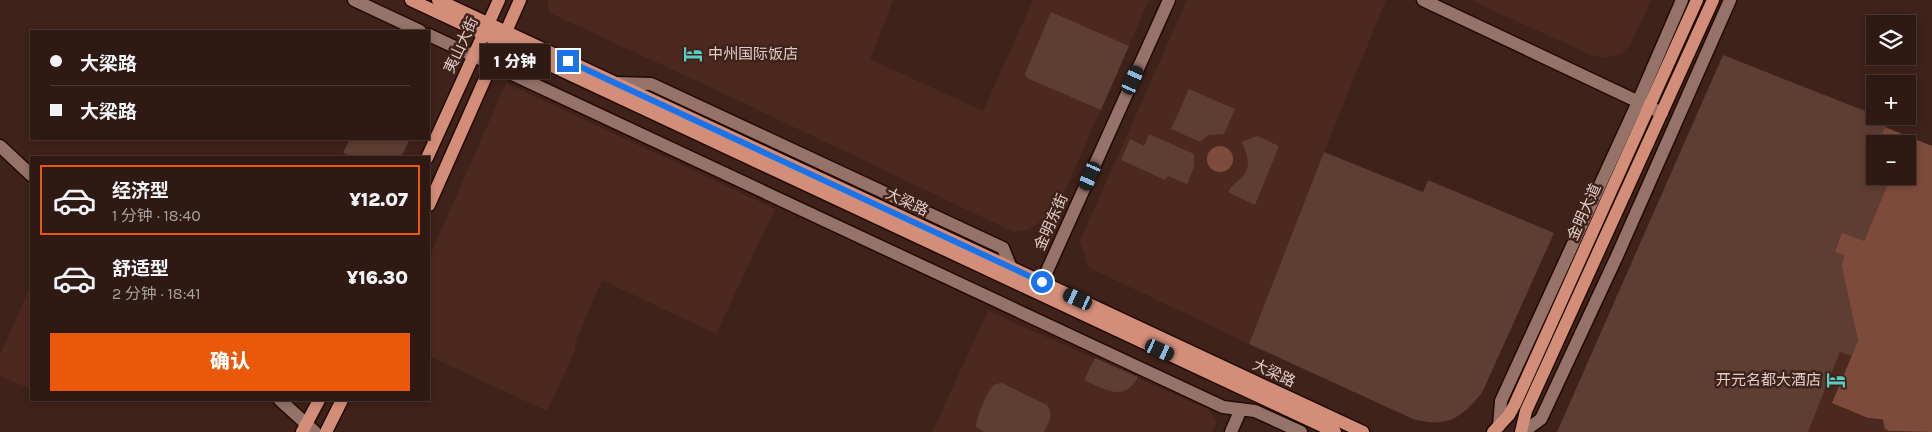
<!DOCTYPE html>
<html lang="zh">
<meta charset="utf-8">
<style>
body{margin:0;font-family:Karla,"Noto Sans SC",sans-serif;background:#3b2721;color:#f1f3f6;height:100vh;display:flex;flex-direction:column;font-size:19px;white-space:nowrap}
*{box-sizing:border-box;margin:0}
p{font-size:16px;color:#a7a1a0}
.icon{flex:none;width:28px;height:28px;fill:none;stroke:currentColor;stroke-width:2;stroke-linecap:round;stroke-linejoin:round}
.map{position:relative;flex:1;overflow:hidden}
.panel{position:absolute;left:30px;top:156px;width:400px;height:245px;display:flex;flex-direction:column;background:#2f1a13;border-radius:0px;box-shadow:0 2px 8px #0003,0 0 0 1px #4a3833}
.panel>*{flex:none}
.banner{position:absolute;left:30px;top:30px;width:400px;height:110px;border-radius:0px;box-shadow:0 2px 8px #0003,0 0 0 1px #4a3833;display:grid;align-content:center;height:110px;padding:0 20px;background:#2f1a13}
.fabs{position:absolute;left:1866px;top:15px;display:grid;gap:10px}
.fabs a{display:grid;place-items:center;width:50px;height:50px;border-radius:0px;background:#2f1a13;box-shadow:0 2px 8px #0003,0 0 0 1px #4a3833;font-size:25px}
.end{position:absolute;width:22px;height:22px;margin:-11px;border:6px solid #1a73e8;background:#fff;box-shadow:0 0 0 2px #fff}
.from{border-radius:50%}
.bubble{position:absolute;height:35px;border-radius:0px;background:#2f1a13;box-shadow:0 2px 8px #0003,0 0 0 1px #4a3833;font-size:16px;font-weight:800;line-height:35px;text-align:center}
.car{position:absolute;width:15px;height:30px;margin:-15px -8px;border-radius:6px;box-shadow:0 0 4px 1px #0007;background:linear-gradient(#222 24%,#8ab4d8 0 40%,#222 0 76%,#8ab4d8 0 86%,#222 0)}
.banner b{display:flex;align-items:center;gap:18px;height:48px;font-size:19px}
.banner b+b{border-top:1px solid #4a3833}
.banner i{width:12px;height:12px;background:#f1f3f6}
ul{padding:9px 0 0;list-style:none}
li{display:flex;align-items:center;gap:15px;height:70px;margin:0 10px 8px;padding:0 10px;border:2px solid transparent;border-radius:0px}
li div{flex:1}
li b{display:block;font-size:19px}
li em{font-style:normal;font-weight:800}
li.active{border-color:#ea580c}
li>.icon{width:45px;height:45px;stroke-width:1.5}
.action{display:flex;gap:10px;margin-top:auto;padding:10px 20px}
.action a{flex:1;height:58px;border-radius:0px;background:#ea580c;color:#fff;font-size:20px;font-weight:800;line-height:58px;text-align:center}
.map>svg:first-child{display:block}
.built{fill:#4c291e}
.green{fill:#5e3d33}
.water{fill:#7d4b3b}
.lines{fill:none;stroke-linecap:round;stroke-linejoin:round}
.minor-casing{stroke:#240a04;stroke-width:15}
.major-casing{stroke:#240a04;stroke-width:15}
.minor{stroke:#967368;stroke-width:12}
.major{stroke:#d28e79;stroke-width:12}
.route{stroke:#1a73e8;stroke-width:6}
.labels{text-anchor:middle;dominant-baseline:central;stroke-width:5;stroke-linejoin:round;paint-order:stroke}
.street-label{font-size:15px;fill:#e1cdc7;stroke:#3f2219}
.poi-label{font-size:15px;fill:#e1cdc7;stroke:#3f2219;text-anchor:start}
</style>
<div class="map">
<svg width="1932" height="432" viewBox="0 0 1932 432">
<rect width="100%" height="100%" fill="#3f2219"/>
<!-- built -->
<path class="built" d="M 547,0 L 893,0 L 870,59 L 983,111 L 1033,0 L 1149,0 L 1060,202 L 1052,212 L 1037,224 L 1027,230 L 1016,232 L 1007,229 L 729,96 L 550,13 Z
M 1187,0 L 1386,0 L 1324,152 L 1249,344 L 1088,267 L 1080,241 Z
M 1470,0 L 1651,0 L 1631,44 L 1622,53 L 1607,58 L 1593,56 Z
M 506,83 L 775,209 L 716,334 L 602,280 L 577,338 L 574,353 L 547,411 L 429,356 L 429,258 Z
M 31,285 L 31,389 L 0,376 L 0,355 Z
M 988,311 L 1209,410 L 1217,422 L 1213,432 L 932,432 Z
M 1840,351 L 1852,356 L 1833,403 L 1868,418 L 1880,418 L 1890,431 L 1897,432 L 1808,432 Z"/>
<!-- green -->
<path class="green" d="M 1051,12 L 1129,46 L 1101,110 L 1027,78 L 1025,74 Z
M 1723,55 L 1888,120 L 1878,144 L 1875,144 L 1875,176 L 1891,176 L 1864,241 L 1835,252 L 1844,255 L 1843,260 L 1857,337 L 1858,341 L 1852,356 L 1840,352 L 1808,432 L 1557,432 Z
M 1189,89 L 1235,109 L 1224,134 L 1209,135 L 1200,142 L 1171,129 Z
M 1149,134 L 1194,154 L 1194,167 L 1187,184 L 1168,176 L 1165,180 L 1121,160 L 1130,139 L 1144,146 Z
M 1257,136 L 1279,146 L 1255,205 L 1228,192 C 1231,186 1234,185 1239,180 C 1252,170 1249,155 1241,142 Z
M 350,139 L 410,139 L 401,157 L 354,157 L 343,153 Z
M 1324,152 L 1423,192 L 1428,180 L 1554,233 L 1482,393 C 1460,419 1447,428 1413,419 L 1249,344 Z
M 1095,358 L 1138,377 C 1124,403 1104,389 1084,380 Z
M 1002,383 L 1047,405 C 1054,415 1049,422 1044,432 L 984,432 L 976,427 C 976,419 987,390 994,385 C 995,384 1001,383 1002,383 Z"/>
<!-- water -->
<path class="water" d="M 1885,127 L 1932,146 L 1932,432 L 1890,431 L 1885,429 L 1883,420 L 1880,419 L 1868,418 L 1832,403 L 1858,341 L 1842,266 L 1844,255 L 1835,252 L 1842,233 L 1864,241 L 1891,176 L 1908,176 L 1908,144 L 1878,144 Z
M1207 159a13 13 0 1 1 26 0a13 13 0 1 1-26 0Z"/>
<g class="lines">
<!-- minor casing -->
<g class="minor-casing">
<path id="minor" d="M 354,0 L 420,31
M 1423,0 L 1662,113
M 429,35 L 1223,407 L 1255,411 L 1301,432
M 616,83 L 651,84 L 1003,248 L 1011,268
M 0,146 L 31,175
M 1038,291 L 1169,0
M 280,400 L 315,432
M 1499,426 L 1501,401 L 1638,102 L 1682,0
M 1231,432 L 1241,409
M 1523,432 L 1541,419 L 1617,256 L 1730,0"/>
</g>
<!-- major casing -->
<g class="major-casing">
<path id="major" d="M 411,0 L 1335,432
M 438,0 L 1363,432
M 427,158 L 499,0
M 429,205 L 520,0
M 302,432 L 319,400
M 326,432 L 342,400
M 1493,432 L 1509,415 L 1515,404 L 1697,0
M 1521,432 L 1526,411 L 1713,0"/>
</g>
<!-- minor -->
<use href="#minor" class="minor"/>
<!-- major -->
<use href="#major" class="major"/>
</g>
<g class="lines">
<!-- route -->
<path class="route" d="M 568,61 L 1042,282"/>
</g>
<!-- icons -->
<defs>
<g id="hotel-bare" transform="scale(1.5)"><path d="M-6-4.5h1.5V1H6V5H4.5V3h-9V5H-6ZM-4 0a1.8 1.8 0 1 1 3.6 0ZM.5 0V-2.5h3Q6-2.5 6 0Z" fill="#56cec4" stroke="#3f2219" stroke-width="2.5" paint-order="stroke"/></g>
</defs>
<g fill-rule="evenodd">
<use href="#hotel-bare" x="693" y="54"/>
<use href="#hotel-bare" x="1836" y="380"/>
</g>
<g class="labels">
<!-- street labels -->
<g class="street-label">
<text transform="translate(461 45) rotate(-65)">夷山大街</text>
<text transform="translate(907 202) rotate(25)">大梁路</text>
<text transform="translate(1584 212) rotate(-66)">金明大道</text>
<text transform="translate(1051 222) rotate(-66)">金明东街</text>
<text transform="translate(1274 373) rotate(25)">大梁路</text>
</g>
<!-- poi labels -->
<g class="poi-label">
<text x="708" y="54">中州国际饭店</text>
<text x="1821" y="380" text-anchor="end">开元名都大酒店</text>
</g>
</g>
</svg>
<div class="fabs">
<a><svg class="icon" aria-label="layers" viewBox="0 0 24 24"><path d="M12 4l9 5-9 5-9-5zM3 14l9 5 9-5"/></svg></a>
<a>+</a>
<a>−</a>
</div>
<i class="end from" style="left:1042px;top:282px"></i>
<i class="end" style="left:568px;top:61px"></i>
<div class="bubble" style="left:480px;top:44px;width:70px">1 分钟</div>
<i class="car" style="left:1133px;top:80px;rotate:24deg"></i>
<i class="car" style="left:1090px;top:176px;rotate:204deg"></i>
<i class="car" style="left:1078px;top:299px;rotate:295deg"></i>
<i class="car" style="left:1160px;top:350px;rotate:115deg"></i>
<div class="banner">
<b><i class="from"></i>大梁路</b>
<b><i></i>大梁路</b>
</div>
<section class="panel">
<ul>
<li class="active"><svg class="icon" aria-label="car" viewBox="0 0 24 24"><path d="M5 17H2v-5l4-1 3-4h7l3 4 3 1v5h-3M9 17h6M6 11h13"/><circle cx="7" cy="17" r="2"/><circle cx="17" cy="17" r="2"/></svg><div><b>经济型</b><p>1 分钟 · 18:40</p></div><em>¥12.07</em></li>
<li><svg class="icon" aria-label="car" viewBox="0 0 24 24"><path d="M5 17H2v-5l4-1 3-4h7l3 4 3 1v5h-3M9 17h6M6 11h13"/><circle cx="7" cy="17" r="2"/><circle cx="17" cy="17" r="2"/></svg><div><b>舒适型</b><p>2 分钟 · 18:41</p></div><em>¥16.30</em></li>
</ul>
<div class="action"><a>确认</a></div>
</section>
</div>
